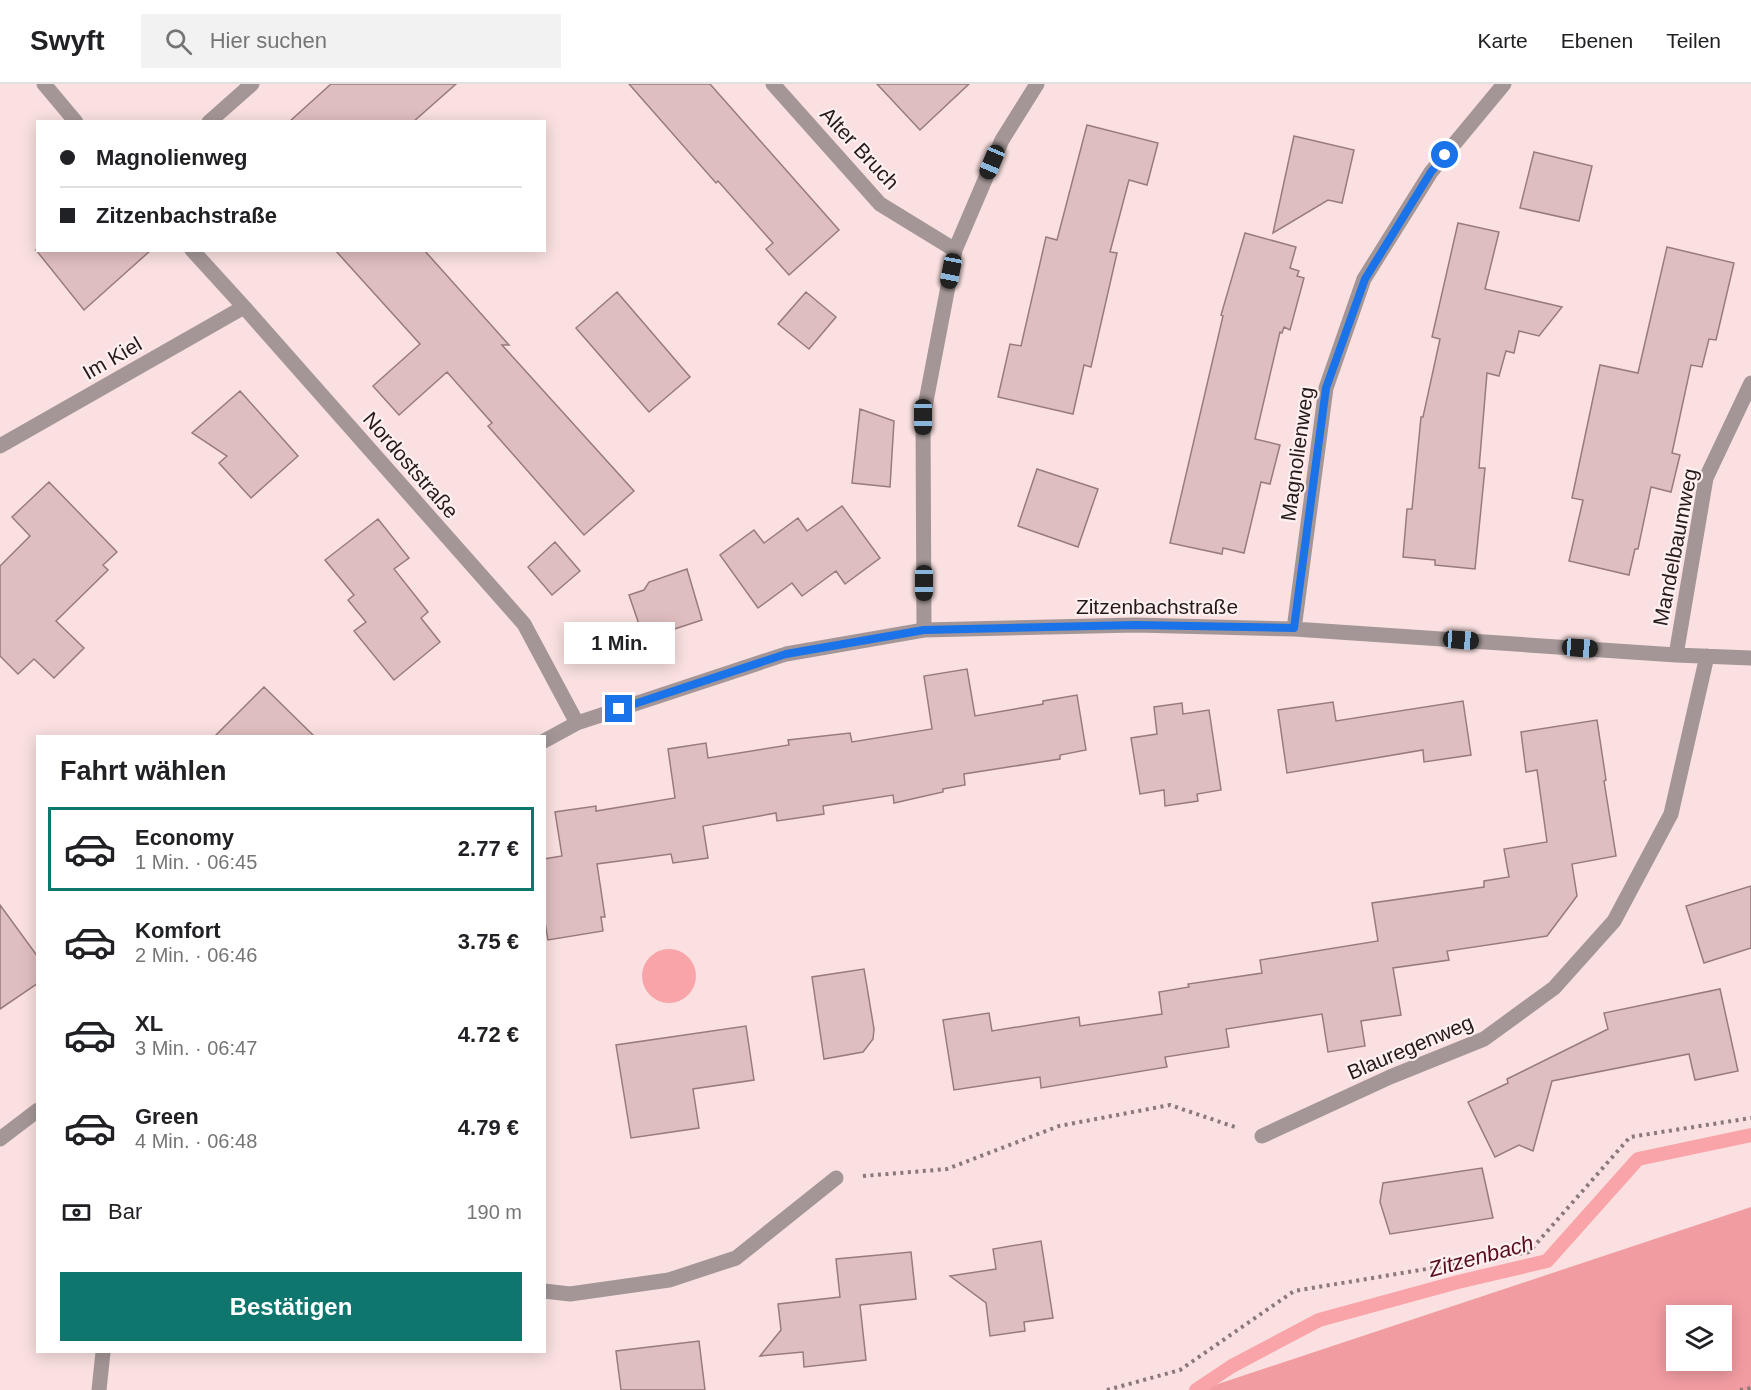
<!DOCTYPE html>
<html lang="de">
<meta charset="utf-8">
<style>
body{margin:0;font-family:Helvetica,sans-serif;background:#f2f2f2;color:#202124;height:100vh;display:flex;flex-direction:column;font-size:22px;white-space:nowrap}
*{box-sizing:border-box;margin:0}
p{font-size:20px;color:#757577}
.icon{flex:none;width:33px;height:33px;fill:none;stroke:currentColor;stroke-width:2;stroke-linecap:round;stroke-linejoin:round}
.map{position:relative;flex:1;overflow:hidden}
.details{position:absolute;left:36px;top:651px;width:510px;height:618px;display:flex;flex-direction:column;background:#fff;border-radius:0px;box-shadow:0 3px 15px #0003}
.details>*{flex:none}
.hud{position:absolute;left:36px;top:36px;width:510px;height:132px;border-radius:0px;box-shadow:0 3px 15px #0003;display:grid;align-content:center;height:132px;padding:0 24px;background:#fff}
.tools{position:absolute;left:1666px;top:1221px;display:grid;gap:12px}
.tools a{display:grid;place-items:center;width:66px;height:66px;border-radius:0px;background:#fff;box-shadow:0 3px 15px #0003;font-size:30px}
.end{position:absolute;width:27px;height:27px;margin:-14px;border:8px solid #1a73e8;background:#fff;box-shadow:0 0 0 3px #fff}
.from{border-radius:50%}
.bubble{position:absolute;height:42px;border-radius:0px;background:#fff;box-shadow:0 3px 15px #0003;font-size:20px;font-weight:700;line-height:42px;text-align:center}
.car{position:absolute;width:18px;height:36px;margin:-18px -9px;border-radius:8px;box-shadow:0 0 4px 2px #0007;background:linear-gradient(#222 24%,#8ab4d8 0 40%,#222 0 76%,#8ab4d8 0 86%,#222 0)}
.hud b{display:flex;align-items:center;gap:21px;height:57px;font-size:22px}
.hud b+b{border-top:2px solid #e0e0e0}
.hud i{width:15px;height:15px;background:#202124}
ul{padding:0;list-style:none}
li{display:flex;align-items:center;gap:18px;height:84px;margin:0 12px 9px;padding:0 12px;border:3px solid transparent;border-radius:0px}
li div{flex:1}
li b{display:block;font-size:22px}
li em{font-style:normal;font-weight:700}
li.selected{border-color:#0f766e}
li>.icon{width:54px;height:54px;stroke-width:1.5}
h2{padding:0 24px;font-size:27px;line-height:72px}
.pay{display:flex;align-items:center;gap:15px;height:66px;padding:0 24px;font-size:22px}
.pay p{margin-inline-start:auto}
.cta{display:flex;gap:12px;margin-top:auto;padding:12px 24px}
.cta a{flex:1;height:69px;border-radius:0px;background:#0f766e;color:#fff;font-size:24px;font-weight:700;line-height:69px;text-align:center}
header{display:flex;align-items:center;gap:36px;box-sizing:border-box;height:84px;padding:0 30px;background:#fff;border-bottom:2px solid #e0e0e0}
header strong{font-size:28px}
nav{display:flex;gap:33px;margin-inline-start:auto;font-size:21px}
.search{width:420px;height:54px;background:#f2f2f2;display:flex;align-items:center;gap:15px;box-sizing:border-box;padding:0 21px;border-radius:0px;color:#757577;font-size:22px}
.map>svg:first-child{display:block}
.forest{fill:#f19ca1;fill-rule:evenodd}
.water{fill:#f9a4a9}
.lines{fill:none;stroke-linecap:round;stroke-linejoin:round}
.stream{stroke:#f9a4a9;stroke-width:14}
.building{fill:#dfbebf;stroke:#997b7c;stroke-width:1.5}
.path{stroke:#8b7979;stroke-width:4;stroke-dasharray:3 4.5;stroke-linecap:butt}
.street{stroke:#a49696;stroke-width:15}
.route{stroke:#1a73e8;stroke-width:8}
.labels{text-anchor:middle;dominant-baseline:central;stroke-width:4.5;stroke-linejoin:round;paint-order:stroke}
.street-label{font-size:21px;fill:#251a1a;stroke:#fef0f1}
.water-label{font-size:22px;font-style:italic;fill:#570d1c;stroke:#fef0f1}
</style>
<header>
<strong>Swyft</strong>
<div class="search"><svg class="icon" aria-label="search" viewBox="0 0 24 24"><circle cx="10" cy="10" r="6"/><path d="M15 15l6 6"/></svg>Hier suchen</div>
<nav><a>Karte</a><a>Ebenen</a><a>Teilen</a></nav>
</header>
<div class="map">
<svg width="1751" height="1306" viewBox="0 0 1751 1306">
<rect width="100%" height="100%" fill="#fae0e0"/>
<!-- forest -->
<path class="forest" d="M 1751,1123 L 1751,1306 L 1200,1306 ZM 1677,1232 L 1722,1232 L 1722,1276 L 1677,1276 Z"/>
<!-- water -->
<path class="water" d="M642 892a27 27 0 1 1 54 0a27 27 0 1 1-54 0Z"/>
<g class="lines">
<!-- stream -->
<path class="stream" d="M 1196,1306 L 1232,1282 L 1319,1236 L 1458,1198 L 1547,1177 L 1638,1075 L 1751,1051"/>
</g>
<!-- building -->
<path class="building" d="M 331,0 L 456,0 L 413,38 L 289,38 Z
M 629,0 L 710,0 L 839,146 L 789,191 L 766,165 L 773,159 L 718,97 L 716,99 Z
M 877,0 L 969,0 L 920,46 Z
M 1087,41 L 1158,59 L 1147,101 L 1129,96 L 1110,168 L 1117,169 L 1091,283 L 1084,281 L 1073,330 L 998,313 L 1010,260 L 1021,262 L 1046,153 L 1057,156 Z
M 1294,52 L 1354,66 L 1342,119 L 1328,116 L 1273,149 Z
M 1534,68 L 1592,82 L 1579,137 L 1520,124 Z
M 1458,139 L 1499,148 L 1485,205 L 1562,223 L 1539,252 L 1519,247 L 1514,269 L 1506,267 L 1499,292 L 1487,289 L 1479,384 L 1485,384 L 1475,485 L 1435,481 L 1435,476 L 1403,473 L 1407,425 L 1412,425 L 1421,333 L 1423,333 L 1440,255 L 1432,253 Z
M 1245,149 L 1296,163 L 1290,184 L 1299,187 L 1297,192 L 1304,194 L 1290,246 L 1284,243 L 1282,249 L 1280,248 L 1255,355 L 1280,361 L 1270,400 L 1261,398 L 1244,469 L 1223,464 L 1222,470 L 1170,459 L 1223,232 L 1221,231 Z
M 1667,163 L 1734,179 L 1716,256 L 1709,255 L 1702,283 L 1691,281 L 1672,369 L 1680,371 L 1671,408 L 1651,403 L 1638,465 L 1635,465 L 1629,491 L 1569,477 L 1583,416 L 1572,414 L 1600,281 L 1638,289 Z
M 36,166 L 151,166 L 84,226 Z
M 335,166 L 424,166 L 509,261 L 502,261 L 634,407 L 584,451 L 488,342 L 492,339 L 447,288 L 399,331 L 373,302 L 420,260 Z
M 617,208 L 690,293 L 649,328 L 576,244 Z
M 806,208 L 836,233 L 809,265 L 778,240 Z
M 240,307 L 298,372 L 251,414 L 219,379 L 227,372 L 192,349 Z
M 860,325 L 894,337 L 890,403 L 852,399 Z
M 1037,385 L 1098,405 L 1078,463 L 1018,442 Z
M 49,398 L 117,468 L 103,481 L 108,486 L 56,537 L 84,564 L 54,594 L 34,575 L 18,590 L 0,572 L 0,482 L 30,452 L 12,433 Z
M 842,422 L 880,474 L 845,500 L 836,487 L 802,512 L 792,499 L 758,524 L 720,471 L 754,446 L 764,459 L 798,434 L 807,447 Z
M 378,435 L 409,474 L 394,485 L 428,528 L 421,534 L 440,558 L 394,596 L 354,547 L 366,538 L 348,516 L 354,511 L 325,476 Z
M 555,458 L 580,487 L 552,511 L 528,483 Z
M 687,485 L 702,536 L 644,555 L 629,511 L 644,506 L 649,498 Z
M 967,585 L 975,632 L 1043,620 L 1043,617 L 1077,611 L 1086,666 L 1060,671 L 1060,675 L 964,690 L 965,701 L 943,705 L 943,708 L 894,719 L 893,711 L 823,722 L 824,730 L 777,737 L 776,729 L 703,742 L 708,774 L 673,779 L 671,770 L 597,780 L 605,833 L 601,833 L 603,847 L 548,856 L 544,833 L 544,775 L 562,772 L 555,728 L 596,722 L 596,727 L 675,714 L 668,665 L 706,659 L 708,674 L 789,661 L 788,656 L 850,649 L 852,658 L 932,645 L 924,592 Z
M 264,603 L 314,652 L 215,652 Z
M 1463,617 L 1471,671 L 1424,678 L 1423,666 L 1287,689 L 1278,626 L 1333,618 L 1336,637 Z
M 1182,619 L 1183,630 L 1209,626 L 1221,706 L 1197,710 L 1198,717 L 1165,722 L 1164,706 L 1140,710 L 1131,654 L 1157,650 L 1154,623 Z
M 1597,636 L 1606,696 L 1604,697 L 1616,772 L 1572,780 L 1577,812 L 1547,852 L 1447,867 L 1449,876 L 1393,884 L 1401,931 L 1361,937 L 1365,962 L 1328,968 L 1322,930 L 1226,945 L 1229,963 L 1165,973 L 1167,983 L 1041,1004 L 1040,993 L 954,1006 L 943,936 L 989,929 L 992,947 L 1079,933 L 1080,942 L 1162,930 L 1159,908 L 1189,903 L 1188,900 L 1262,889 L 1260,876 L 1378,857 L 1372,819 L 1484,803 L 1484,797 L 1509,793 L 1504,765 L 1547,758 L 1537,686 L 1526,688 L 1521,648 Z
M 1751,802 L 1751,864 L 1704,879 L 1686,822 Z
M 0,821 L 38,873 L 38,899 L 0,925 Z
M 864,885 L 874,945 L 873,955 L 863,968 L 824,975 L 812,893 Z
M 1720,905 L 1738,987 L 1695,996 L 1689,970 L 1552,997 L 1533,1067 L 1519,1061 L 1495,1073 L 1468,1018 L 1508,999 L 1507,995 L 1608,945 L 1604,929 Z
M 746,942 L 754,996 L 693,1005 L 699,1044 L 631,1054 L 616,961 Z
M 1482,1084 L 1493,1134 L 1390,1150 L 1380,1118 L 1383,1099 Z
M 1041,1157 L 1053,1234 L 1024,1238 L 1025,1247 L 990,1252 L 986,1219 L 950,1192 L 996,1185 L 993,1165 Z
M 911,1168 L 916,1215 L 860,1221 L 866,1276 L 804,1283 L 803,1268 L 760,1272 L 781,1246 L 778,1220 L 840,1213 L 836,1175 Z
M 699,1257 L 705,1306 L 621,1306 L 616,1267 Z"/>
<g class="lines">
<!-- path -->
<path class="path" d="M 863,1092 L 947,1085 L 1059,1042 L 1170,1021 L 1235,1043
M 1107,1306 L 1180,1286 L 1294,1207 L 1529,1168 L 1630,1053 L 1751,1034
M 1740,1306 L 1751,1304"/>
<!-- street -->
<path class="street" d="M 44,0 L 76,38
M 773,0 L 880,120 L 955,166
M 209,38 L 252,0
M 192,166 L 244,223 L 524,540 L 577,639
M 0,362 L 244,223
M 1294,545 L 1326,304 L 1364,195 L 1431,88 L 1504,0
M 924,546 L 923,333 L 955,166 L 1002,56 L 1037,0
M 1676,571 L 1706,394 L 1751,299
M 544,657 L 577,639 L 786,570 L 924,546 L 1136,541 L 1294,545 L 1676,571 L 1751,574
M 1262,1052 L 1390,993 L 1484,955 L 1554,904 L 1614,837 L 1671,730 L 1707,572
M 0,1055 L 38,1026
M 544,1207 L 570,1210 L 669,1196 L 736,1174 L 836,1094
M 99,1306 L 103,1268"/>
</g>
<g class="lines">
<!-- route -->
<path class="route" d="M 619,625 L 786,570 L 924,546 L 1136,541 L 1294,544 L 1326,304 L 1365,195 L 1431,88 L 1445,71"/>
</g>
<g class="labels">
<!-- street labels -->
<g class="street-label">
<text transform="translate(860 64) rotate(47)">Alter Bruch</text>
<text transform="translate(112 274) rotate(-30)">Im Kiel</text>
<text transform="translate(1297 370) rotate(-82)">Magnolienweg</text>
<text transform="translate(411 381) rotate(49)">Nordoststraße</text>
<text transform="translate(1675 463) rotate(-79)">Mandelbaumweg</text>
<text x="1157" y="522">Zitzenbachstraße</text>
<text transform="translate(1410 963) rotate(-23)">Blauregenweg</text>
</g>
<!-- water labels -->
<g class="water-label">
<text transform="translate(1481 1172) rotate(-15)">Zitzenbach</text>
</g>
</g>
</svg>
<div class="tools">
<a><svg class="icon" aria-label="layers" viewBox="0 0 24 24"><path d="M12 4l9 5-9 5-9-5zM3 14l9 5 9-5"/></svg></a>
</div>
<i class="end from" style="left:1445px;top:71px"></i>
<i class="end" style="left:619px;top:625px"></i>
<div class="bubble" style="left:564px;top:538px;width:111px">1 Min.</div>
<i class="car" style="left:992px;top:78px;rotate:203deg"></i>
<i class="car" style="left:951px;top:187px;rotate:191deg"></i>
<i class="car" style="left:923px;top:333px;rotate:180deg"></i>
<i class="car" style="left:924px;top:499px;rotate:180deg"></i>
<i class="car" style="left:1461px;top:556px;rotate:94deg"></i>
<i class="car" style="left:1580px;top:564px;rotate:94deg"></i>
<div class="hud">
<b><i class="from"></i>Magnolienweg</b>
<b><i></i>Zitzenbachstraße</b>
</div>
<section class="details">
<h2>Fahrt wählen</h2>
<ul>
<li class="selected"><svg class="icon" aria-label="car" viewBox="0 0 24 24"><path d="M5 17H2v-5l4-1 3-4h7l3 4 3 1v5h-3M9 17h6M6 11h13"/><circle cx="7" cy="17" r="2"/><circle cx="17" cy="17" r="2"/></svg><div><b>Economy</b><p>1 Min. · 06:45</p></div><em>2.77 €</em></li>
<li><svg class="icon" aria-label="car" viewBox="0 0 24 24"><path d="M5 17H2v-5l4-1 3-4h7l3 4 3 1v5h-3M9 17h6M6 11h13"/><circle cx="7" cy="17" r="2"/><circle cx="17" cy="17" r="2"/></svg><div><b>Komfort</b><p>2 Min. · 06:46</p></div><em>3.75 €</em></li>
<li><svg class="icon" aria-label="car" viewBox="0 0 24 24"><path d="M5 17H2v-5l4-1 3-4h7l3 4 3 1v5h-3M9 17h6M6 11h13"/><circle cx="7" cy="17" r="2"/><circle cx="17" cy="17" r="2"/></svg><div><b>XL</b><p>3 Min. · 06:47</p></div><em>4.72 €</em></li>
<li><svg class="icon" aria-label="car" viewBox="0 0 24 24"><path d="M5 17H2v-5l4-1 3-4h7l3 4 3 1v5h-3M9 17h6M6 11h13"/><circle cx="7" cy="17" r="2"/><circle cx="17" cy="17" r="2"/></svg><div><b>Green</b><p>4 Min. · 06:48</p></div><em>4.79 €</em></li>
</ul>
<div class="pay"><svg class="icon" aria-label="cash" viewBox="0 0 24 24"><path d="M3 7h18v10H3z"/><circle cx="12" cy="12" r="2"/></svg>Bar<p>190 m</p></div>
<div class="cta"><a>Bestätigen</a></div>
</section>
</div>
